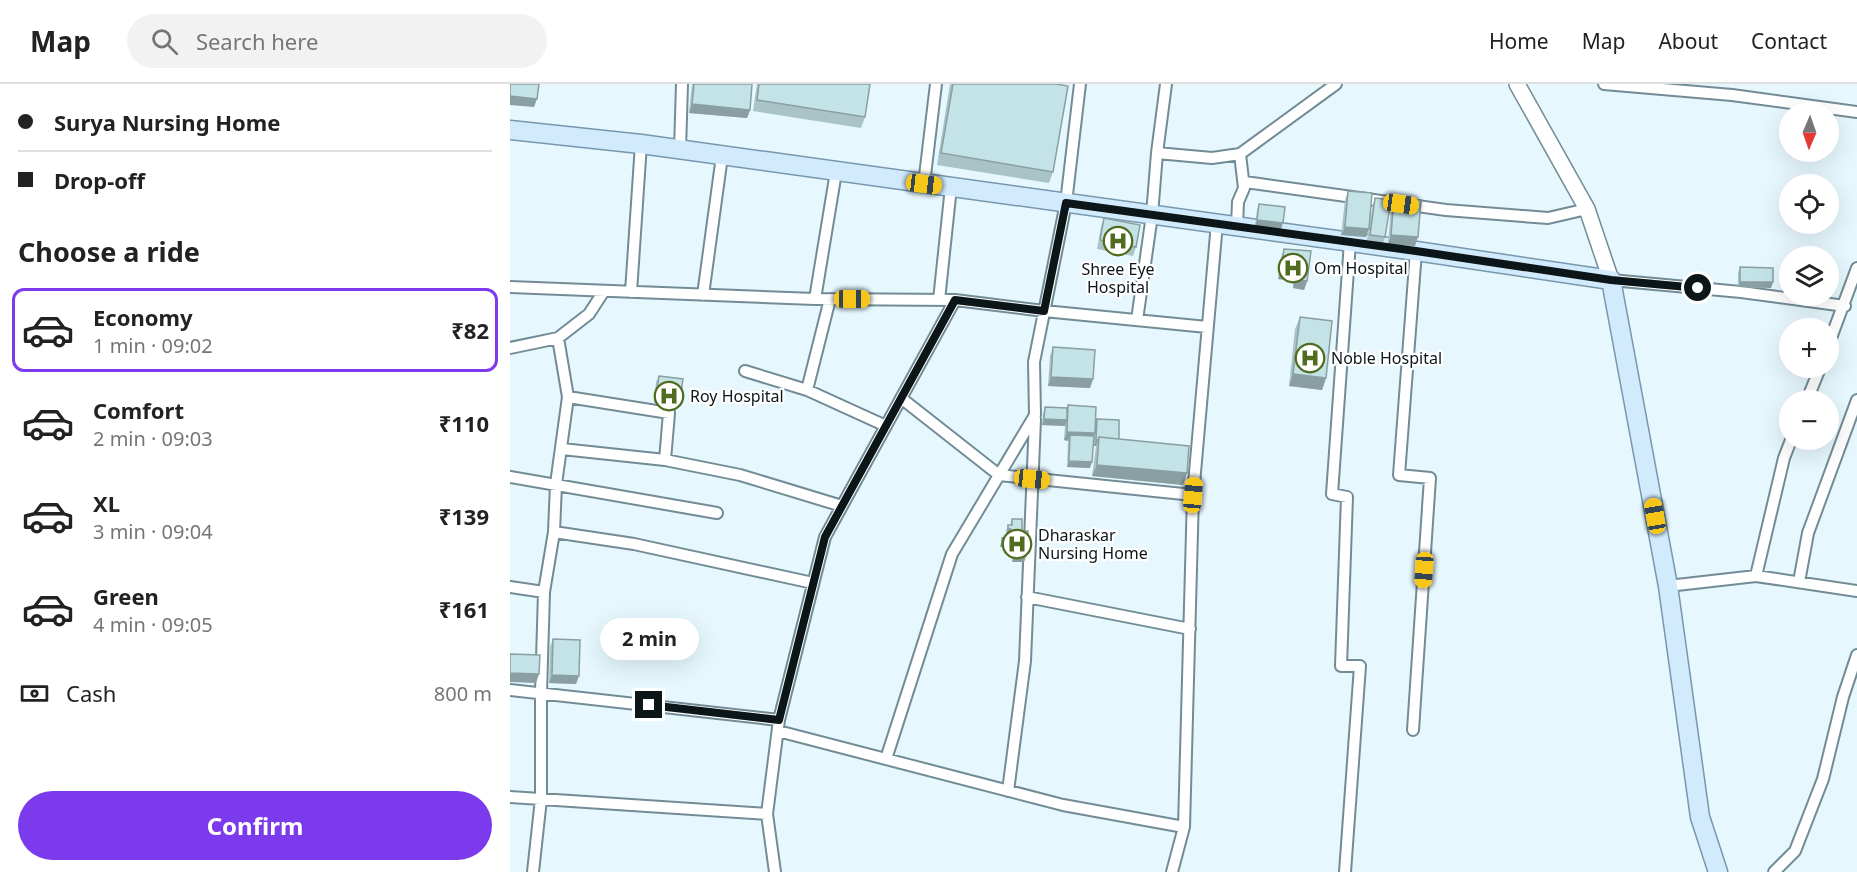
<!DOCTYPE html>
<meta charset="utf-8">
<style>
body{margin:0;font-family:"Noto Sans",sans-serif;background:#f2f2f2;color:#222;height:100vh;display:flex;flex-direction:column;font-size:22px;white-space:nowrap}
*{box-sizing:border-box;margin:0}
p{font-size:20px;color:#767676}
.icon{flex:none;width:33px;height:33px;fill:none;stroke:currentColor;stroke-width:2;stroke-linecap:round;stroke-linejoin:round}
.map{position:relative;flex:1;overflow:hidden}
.panel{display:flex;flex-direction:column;background:#fff;width:510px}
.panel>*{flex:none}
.hud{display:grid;align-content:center;height:132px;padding:0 18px;background:#fff}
.needle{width:39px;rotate:182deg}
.buttons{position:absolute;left:1269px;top:18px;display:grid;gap:12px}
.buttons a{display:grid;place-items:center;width:60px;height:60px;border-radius:50%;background:#fff;box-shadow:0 6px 24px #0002;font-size:30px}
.end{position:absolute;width:27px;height:27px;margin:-14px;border:8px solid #0c1619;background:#fff;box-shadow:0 0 0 3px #fff}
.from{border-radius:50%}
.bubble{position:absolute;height:42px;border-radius:21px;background:#fff;box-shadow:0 6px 24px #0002;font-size:20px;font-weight:700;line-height:42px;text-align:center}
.car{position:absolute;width:18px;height:36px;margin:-18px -9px;border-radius:8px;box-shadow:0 0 4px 2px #0007;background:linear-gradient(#f5c518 24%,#345 0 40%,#f5c518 0 76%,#345 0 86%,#f5c518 0)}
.hud b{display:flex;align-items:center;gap:21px;height:57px;font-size:22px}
.hud b+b{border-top:2px solid #e0e0e0}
.hud i{width:15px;height:15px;background:#222}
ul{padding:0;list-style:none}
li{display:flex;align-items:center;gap:18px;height:84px;margin:0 12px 9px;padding:0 6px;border:3px solid transparent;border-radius:12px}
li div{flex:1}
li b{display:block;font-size:22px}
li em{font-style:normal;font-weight:700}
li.active{border-color:#7c3aed}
li>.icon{width:54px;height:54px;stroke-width:1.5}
h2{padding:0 18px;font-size:27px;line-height:72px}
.pay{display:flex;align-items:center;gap:15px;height:66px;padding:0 18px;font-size:22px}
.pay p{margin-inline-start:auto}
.primary-button{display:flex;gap:12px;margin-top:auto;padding:12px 18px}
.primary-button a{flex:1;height:69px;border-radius:36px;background:#7c3aed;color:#fff;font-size:24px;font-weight:700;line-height:69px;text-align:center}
header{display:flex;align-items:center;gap:36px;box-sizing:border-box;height:84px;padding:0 30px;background:#fff;border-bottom:2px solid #e0e0e0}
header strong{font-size:28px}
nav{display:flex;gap:33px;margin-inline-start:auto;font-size:21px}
.search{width:420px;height:54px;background:#f2f2f2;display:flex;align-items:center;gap:15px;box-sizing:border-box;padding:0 21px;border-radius:33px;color:#767676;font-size:22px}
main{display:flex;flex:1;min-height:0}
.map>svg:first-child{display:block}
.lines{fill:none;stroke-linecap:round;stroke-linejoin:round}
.street-casing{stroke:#728c96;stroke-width:14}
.secondary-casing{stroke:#728c96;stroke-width:18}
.primary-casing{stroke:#7897ad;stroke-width:21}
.street{stroke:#fff;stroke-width:10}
.secondary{stroke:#fff;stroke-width:15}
.primary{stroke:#d1ebfd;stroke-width:18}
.wall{fill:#a9c3c6}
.shaded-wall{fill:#899fa1}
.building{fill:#c4e3e6;stroke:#899fa1;stroke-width:1.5}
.route{stroke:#0c1619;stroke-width:8}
.labels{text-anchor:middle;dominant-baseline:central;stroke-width:4.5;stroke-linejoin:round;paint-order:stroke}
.poi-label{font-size:16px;fill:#0c1619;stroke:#fff;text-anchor:start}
</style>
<header>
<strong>Map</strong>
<div class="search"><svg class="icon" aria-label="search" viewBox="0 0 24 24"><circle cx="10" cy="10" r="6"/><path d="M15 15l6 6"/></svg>Search here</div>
<nav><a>Home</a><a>Map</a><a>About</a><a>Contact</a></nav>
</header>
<main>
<section class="panel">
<div class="hud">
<b><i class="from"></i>Surya Nursing Home</b>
<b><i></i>Drop-off</b>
</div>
<h2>Choose a ride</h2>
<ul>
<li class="active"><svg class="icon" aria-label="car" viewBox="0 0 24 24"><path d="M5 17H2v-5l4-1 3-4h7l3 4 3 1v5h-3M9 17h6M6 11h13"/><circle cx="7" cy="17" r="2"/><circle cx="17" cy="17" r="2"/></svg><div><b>Economy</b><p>1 min · 09:02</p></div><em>₹82</em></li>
<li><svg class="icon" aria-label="car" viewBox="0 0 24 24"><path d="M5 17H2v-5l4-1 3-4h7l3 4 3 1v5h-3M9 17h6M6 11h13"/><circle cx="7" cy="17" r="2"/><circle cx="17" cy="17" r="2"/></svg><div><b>Comfort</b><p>2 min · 09:03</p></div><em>₹110</em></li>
<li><svg class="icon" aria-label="car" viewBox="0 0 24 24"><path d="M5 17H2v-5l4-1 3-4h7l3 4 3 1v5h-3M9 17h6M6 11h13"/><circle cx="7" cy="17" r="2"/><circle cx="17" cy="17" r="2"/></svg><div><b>XL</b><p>3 min · 09:04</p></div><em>₹139</em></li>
<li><svg class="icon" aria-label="car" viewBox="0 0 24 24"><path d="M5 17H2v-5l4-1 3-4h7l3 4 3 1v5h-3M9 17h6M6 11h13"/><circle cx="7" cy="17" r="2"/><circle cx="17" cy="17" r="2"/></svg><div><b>Green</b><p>4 min · 09:05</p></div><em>₹161</em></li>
</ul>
<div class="pay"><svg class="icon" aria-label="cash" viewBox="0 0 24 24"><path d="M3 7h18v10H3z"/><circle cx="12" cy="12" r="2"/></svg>Cash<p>800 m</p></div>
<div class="primary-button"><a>Confirm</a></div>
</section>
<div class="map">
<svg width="1347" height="788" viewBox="0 0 1347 788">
<rect width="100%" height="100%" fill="#e6f7fe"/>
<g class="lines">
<!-- street casing -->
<g class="street-casing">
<path id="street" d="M 1094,0 L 1222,11 L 1347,28
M 170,66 L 172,0
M 647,69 L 702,74 L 730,70 L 826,0
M 735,98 L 936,126 L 1038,134 L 1077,125
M 414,100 L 426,0
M 727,142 L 728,118 L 734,104 L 730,70
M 1101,196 L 1231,208 L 1335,222
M 0,203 L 305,215 L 445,216 L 534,227 L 697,243
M 121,208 L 131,60
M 193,211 L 212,72
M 305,215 L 326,88
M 429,216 L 441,103
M 627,236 L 642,131 L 647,69 L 656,0
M 1318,262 L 1347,184
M 0,264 L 48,254 L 79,230 L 94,207
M 235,287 L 297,306 L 376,342
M 297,306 L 320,215
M 58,313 L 159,329 L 155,376
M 391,314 L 489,391 L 683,411
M 1297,316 L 1310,284
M 52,365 L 155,376 L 230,391 L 332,422
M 0,393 L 207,429
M 44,448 L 124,460 L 303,499
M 1246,492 L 1274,374 L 1281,356
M 1289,498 L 1298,449 L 1347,316
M 1158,502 L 1246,492 L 1347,507
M 0,503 L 34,508
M 517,513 L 680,545
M 0,606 L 269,636
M 903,646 L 920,394 L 889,391 L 906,167
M 268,647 L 553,721 L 674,743
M 376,675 L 442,470 L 525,331 L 524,278 L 556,119 L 570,0
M 498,707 L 515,577 L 525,335
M 0,713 L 257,730
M 23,788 L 31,715 L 31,609 L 34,508 L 44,448 L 46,400 L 58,313 L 48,254
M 265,788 L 257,730 L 269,636 L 315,453 L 445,216
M 662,788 L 674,743 L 683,411 L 707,139
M 835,788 L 850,582 L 831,582 L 837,413 L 822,410 L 840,158
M 1264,788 L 1285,767 L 1313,695 L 1333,613 L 1347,571"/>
</g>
<!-- secondary casing -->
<g class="secondary-casing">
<path id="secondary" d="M 1007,0 L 1077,125 L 1101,196"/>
</g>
<!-- primary casing -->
<g class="primary-casing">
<path id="primary" d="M 0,46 L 131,60 L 906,167 L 1101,196 L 1158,502 L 1190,733 L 1208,788"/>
</g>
<!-- street -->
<use href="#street" class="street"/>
<!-- secondary -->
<use href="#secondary" class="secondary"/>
<!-- primary -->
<use href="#primary" class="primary"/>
</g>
<!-- wall -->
<path class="wall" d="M 182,0 L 242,0 L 240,26 L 237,34 L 179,29 Z
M 247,0 L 360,0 L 355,33 L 351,44 L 243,27 Z
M 440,0 L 546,0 L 543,88 L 539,99 L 427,81 Z
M 838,107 L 856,153 L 831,151 L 835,116 Z
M 865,114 L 875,153 L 873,159 L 857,156 L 863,120 Z
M 884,114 L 905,162 L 878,160 L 881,123 Z
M 749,120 L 771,145 L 745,142 L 747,126 Z
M 594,134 L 626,163 L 623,172 L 587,165 L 591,143 Z
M 774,165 L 797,197 L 794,206 L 783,204 L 783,197 L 768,195 L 771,173 Z
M 1230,183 L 1263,198 L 1261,204 L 1228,203 L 1228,189 Z
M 790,233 L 816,294 L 812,306 L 779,302 L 785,245 Z
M 543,263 L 583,295 L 580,304 L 538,302 L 540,272 Z
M 149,292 L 170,315 L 168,321 L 144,318 L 146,298 Z
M 558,321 L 585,340 L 587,335 L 609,355 L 673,401 L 582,392 L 586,362 L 584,362 L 584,350 L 580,384 L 557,383 L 558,357 L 554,356 L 555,342 L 532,341 L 533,329 L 535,323 L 557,324 Z
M 502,435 L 512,447 L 518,453 L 516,459 L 516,472 L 514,478 L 502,478 L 502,463 L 490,463 L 492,454 L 499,453 L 499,451 L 496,451 L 496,447 L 498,441 L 500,441 Z
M 43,555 L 66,600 L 39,599 L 40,563 Z"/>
<!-- shaded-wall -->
<path class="shaded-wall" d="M 0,12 L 27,15 L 24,23 L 0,21 Z
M 182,20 L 240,26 L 237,34 L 179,29 Z
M 747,136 L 773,139 L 771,145 L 745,142 Z
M 835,143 L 859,145 L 856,153 L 831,151 Z
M 881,151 L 908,153 L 905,162 L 878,160 Z
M 771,186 L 787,188 L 783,197 L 768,195 Z
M 786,195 L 797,197 L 794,206 L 783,204 Z
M 1230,198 L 1263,198 L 1261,204 L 1228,203 Z
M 783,290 L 816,294 L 812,306 L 779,302 Z
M 541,293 L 583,295 L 580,304 L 538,302 Z
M 146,312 L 170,315 L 168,321 L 144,318 Z
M 534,335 L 557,336 L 555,342 L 532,341 Z
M 557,348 L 585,349 L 581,358 L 560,351 L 558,357 L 554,356 Z
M 586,356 L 588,356 L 586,362 L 584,362 Z
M 559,377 L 582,378 L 580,384 L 557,383 Z
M 587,381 L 677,389 L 673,401 L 582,392 Z
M 498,445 L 501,445 L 499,451 L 496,451 Z
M 492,457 L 505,457 L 502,463 L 490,463 Z
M 505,472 L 516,472 L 514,478 L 502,478 Z
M 0,589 L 29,590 L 26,599 L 0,598 Z
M 42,591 L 69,592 L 66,600 L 39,599 Z"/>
<!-- building -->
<path class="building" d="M 0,0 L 29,0 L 27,15 L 0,12 Z
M 184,0 L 242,0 L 240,26 L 182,20 Z
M 249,0 L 360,0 L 355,33 L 247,16 Z
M 443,0 L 546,0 L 558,2 L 543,88 L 431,69 Z
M 838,107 L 862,109 L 859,145 L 835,143 Z
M 865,114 L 881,116 L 875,153 L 860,151 Z
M 884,114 L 911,116 L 908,153 L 881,151 Z
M 749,120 L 775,123 L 773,139 L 747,136 Z
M 594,134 L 630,141 L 626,163 L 590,156 Z
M 774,165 L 801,167 L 797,197 L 786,195 L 787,188 L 771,186 Z
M 1230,183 L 1263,184 L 1263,198 L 1230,198 Z
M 790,233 L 822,237 L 816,294 L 783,290 Z
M 543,263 L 585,266 L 583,295 L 541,293 Z
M 149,292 L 173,295 L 170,315 L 146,312 Z
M 558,321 L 586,323 L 585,349 L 557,348 Z
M 535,323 L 557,324 L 557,336 L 534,335 Z
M 587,335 L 609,336 L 609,355 L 589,353 L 588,356 L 586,356 Z
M 560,351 L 584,352 L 582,378 L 559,377 Z
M 589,353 L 679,362 L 677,389 L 587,381 Z
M 502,435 L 512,435 L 512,447 L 518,447 L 518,453 L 516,453 L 516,472 L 505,472 L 505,457 L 492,457 L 492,454 L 501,453 L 501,445 L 498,445 L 498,441 L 502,441 Z
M 43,555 L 70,556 L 69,592 L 42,591 Z
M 0,570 L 30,571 L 29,590 L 0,589 Z"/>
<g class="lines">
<!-- route -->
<path class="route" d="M 139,621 L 269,636 L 315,453 L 445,216 L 534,227 L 556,119 L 906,167 L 1101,196 L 1188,204"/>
</g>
<!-- icons -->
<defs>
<g id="hospital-ring" transform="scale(1.5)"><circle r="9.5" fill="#fff" stroke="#516c1f" stroke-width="1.5"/><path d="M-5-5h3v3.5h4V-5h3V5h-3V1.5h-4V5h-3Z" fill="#516c1f"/></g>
</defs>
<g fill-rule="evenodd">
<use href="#hospital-ring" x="608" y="157"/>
<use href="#hospital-ring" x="783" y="184"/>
<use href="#hospital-ring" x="800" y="274"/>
<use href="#hospital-ring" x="159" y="312"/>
<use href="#hospital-ring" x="507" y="460"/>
</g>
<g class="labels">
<!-- poi labels -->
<g class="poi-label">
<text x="804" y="184">Om Hospital</text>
<text x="608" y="185" text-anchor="middle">Shree Eye<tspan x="608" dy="18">Hospital</tspan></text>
<text x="821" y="274">Noble Hospital</text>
<text x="180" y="312">Roy Hospital</text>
<text x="528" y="451">Dharaskar<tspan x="528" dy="18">Nursing Home</tspan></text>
</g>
</g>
</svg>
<div class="buttons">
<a><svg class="needle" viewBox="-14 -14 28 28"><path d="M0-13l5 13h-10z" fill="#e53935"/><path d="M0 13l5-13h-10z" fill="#767676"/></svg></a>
<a><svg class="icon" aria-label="locate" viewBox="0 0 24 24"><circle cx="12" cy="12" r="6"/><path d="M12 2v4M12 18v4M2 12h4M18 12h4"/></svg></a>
<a><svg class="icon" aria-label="layers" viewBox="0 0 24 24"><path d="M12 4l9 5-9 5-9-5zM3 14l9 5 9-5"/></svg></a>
<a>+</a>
<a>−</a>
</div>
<i class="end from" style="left:1188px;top:204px"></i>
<i class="end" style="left:139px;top:621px"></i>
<div class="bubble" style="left:90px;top:534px;width:99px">2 min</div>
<i class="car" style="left:414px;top:100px;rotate:97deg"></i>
<i class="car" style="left:891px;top:120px;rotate:98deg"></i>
<i class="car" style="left:342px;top:215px;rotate:90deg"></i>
<i class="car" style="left:522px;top:395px;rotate:96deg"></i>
<i class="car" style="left:683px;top:411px;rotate:5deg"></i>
<i class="car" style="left:1145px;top:432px;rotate:350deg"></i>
<i class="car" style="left:914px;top:486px;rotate:184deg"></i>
</div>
</main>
